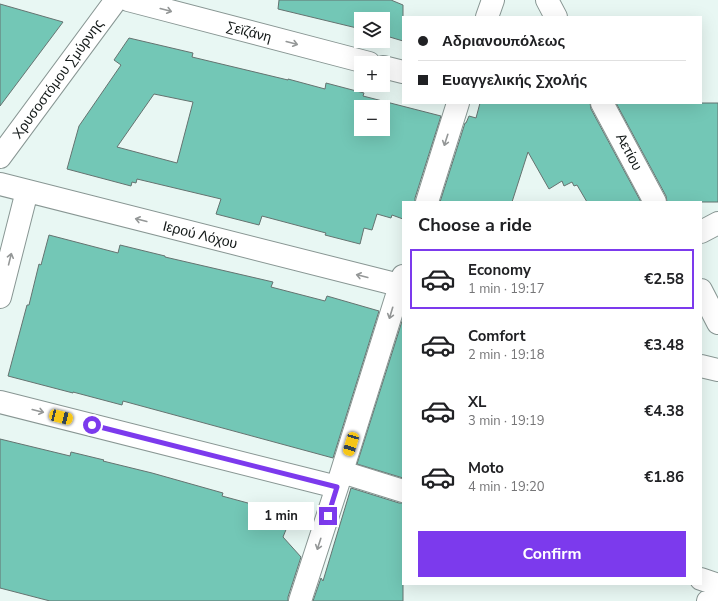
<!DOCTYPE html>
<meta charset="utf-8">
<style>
body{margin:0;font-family:"Nunito Sans",sans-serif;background:#f6f6f6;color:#202124;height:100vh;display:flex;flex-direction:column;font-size:15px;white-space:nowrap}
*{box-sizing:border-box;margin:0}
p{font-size:13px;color:#757577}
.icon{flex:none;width:22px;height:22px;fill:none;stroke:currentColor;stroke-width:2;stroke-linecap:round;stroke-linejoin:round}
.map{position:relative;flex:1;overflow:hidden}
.drawer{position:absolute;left:402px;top:201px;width:300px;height:384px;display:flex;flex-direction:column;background:#fff;border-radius:0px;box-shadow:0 4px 16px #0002}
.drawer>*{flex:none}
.top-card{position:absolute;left:402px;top:16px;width:300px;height:88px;border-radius:0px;box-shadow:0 4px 16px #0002;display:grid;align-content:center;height:88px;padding:0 16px;background:#fff}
.buttons{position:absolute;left:354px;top:12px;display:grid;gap:8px}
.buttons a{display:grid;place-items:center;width:36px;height:36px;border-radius:0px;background:#fff;box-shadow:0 4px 16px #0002;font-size:20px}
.end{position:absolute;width:18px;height:18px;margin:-9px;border:5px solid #7c3aed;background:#fff;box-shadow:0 0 0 2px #fff}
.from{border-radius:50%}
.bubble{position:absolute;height:28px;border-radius:0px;background:#fff;box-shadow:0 4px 16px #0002;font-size:13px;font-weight:700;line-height:28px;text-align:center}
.car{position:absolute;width:12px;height:24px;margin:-12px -6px;border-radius:5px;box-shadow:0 0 3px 1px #0007;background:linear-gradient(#f5c518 24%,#345 0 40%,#f5c518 0 76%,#345 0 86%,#f5c518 0)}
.top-card b{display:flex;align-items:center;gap:14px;height:38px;font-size:15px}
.top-card b+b{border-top:1px solid #e0e0e0}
.top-card i{width:10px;height:10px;background:#202124}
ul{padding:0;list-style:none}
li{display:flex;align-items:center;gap:12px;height:60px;margin:0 8px 6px;padding:0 8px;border:2px solid transparent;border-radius:0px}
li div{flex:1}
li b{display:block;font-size:15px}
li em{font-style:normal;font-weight:700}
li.selected{border-color:#7c3aed}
li>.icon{width:36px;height:36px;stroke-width:1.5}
h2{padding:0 16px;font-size:18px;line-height:48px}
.button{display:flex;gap:8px;margin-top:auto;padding:8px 16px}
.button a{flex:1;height:46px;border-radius:0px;background:#7c3aed;color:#fff;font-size:16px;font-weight:700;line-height:46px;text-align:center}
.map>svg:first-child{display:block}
.building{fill:#73c7b6;stroke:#657370;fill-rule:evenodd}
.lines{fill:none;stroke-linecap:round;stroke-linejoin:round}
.minor-casing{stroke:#889693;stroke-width:24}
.minor{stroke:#fff;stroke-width:22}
.oneway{stroke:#949797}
.route{stroke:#7c3aed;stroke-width:5}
.labels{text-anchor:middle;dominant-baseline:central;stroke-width:4;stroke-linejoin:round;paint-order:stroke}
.street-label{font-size:14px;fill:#121817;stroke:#fff}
</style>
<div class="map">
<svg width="718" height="601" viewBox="0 0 718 601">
<rect width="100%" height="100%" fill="#e8f7f3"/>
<!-- building -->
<path class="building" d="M 279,0 L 391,0 L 403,5 L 403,41 L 383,35 L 383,19 L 361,19 L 361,29 L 278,9 Z
M 0,4 L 63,22 L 0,106 Z
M 129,38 L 193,53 L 192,57 L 288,80 L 288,79 L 325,89 L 326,83 L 364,93 L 363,96 L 441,116 L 415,198 L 415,202 L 403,202 L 403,219 L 392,215 L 391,218 L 377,214 L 372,230 L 364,228 L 360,244 L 325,235 L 326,233 L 262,216 L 259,225 L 216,214 L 221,199 L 137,179 L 136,183 L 132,182 L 131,186 L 67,169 L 79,126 L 121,65 L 114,60 ZM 154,94 L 193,102 L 177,163 L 117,147 ZM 361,107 L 383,107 L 383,129 L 361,129 Z
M 480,103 L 590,103 L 591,109 L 641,202 L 587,202 L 577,185 L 574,186 L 572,182 L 564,186 L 562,181 L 549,189 L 528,152 L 512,202 L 440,202 L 465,123 L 466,123 L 469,116 L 476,118 Z
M 616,103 L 718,103 L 718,202 L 667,202 L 666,196 Z
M 49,235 L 118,253 L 120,245 L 165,256 L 165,257 L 273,282 L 271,287 L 325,301 L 327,296 L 379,311 L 333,458 L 123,401 L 122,405 L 73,392 L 73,393 L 8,376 L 27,305 L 29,305 L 39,264 L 41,265 Z
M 403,318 L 403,478 L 357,464 Z
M 0,439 L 66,455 L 70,456 L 71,452 L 104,460 L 103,461 L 152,473 L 223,493 L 222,496 L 292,515 L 283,537 L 301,557 L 288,597 L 288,601 L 50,601 L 0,588 Z
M 351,488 L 399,503 L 403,503 L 403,601 L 313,601 L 321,578 L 323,581 Z"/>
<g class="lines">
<!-- minor casing -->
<g class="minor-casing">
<path id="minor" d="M 128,0 L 369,63
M 547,0 L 556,17
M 487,17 L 493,0
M 383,67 L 403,72
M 602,103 L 655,202
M 0,157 L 116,0
M 0,184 L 403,286
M 427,202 L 458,103
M 701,232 L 718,223
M 701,290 L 718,323
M 0,297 L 27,191
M 701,366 L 718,370
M 0,402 L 337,487
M 342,472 L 403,491
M 701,579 L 718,585
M 300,601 L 337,487 L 403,276
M 708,601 L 718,593"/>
</g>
<!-- minor -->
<use href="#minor" class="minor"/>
</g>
<!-- one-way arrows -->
<defs><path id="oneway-shaft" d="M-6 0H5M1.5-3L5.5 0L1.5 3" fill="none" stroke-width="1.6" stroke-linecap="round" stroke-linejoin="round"/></defs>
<g class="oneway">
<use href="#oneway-shaft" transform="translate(166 10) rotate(15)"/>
<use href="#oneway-shaft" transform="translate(292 43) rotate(15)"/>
<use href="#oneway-shaft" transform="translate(446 140) rotate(108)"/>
<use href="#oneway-shaft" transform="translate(141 220) rotate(-166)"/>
<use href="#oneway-shaft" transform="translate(10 259) rotate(-76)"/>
<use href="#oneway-shaft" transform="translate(362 276) rotate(-166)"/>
<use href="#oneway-shaft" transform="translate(391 313) rotate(107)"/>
<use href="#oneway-shaft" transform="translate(38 411) rotate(14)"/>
<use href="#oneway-shaft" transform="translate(319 544) rotate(108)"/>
</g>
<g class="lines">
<!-- route -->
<path class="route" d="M 92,425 L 337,487 L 328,516"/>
</g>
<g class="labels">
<!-- street labels -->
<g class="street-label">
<text transform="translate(249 32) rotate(15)">Σεϊζάνη</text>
<text transform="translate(58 79) rotate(-54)">Χρυσοστόμου Σμύρνης</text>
<text transform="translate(629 152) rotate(62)">Αετίου</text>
<text transform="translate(200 235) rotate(14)">Ιερού Λόχου</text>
</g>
</g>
</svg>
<div class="buttons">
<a><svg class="icon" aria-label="layers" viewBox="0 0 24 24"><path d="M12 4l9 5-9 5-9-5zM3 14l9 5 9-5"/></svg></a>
<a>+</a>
<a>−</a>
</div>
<i class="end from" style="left:92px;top:425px"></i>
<i class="end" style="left:328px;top:516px"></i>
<div class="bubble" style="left:248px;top:502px;width:66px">1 min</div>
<i class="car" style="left:61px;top:417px;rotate:104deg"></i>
<i class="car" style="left:351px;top:444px;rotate:197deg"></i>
<div class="top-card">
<b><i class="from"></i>Αδριανουπόλεως</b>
<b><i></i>Ευαγγελικής Σχολής</b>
</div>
<section class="drawer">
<h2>Choose a ride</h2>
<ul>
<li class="selected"><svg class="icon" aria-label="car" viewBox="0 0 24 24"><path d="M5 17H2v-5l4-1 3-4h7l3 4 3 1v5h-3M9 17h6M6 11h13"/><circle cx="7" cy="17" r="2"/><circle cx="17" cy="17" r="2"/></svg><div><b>Economy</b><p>1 min · 19:17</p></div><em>€2.58</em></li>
<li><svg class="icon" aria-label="car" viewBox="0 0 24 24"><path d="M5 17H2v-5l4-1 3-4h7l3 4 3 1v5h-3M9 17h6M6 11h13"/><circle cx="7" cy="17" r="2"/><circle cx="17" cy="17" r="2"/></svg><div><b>Comfort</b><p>2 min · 19:18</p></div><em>€3.48</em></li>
<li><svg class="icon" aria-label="car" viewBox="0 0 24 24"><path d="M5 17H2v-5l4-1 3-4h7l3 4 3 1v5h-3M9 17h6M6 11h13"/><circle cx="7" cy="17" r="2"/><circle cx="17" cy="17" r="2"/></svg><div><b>XL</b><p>3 min · 19:19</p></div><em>€4.38</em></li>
<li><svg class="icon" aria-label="car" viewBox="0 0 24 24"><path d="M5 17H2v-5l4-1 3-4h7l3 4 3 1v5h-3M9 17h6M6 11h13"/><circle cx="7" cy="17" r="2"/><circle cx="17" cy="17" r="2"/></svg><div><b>Moto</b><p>4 min · 19:20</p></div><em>€1.86</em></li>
</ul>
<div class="button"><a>Confirm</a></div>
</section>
</div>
